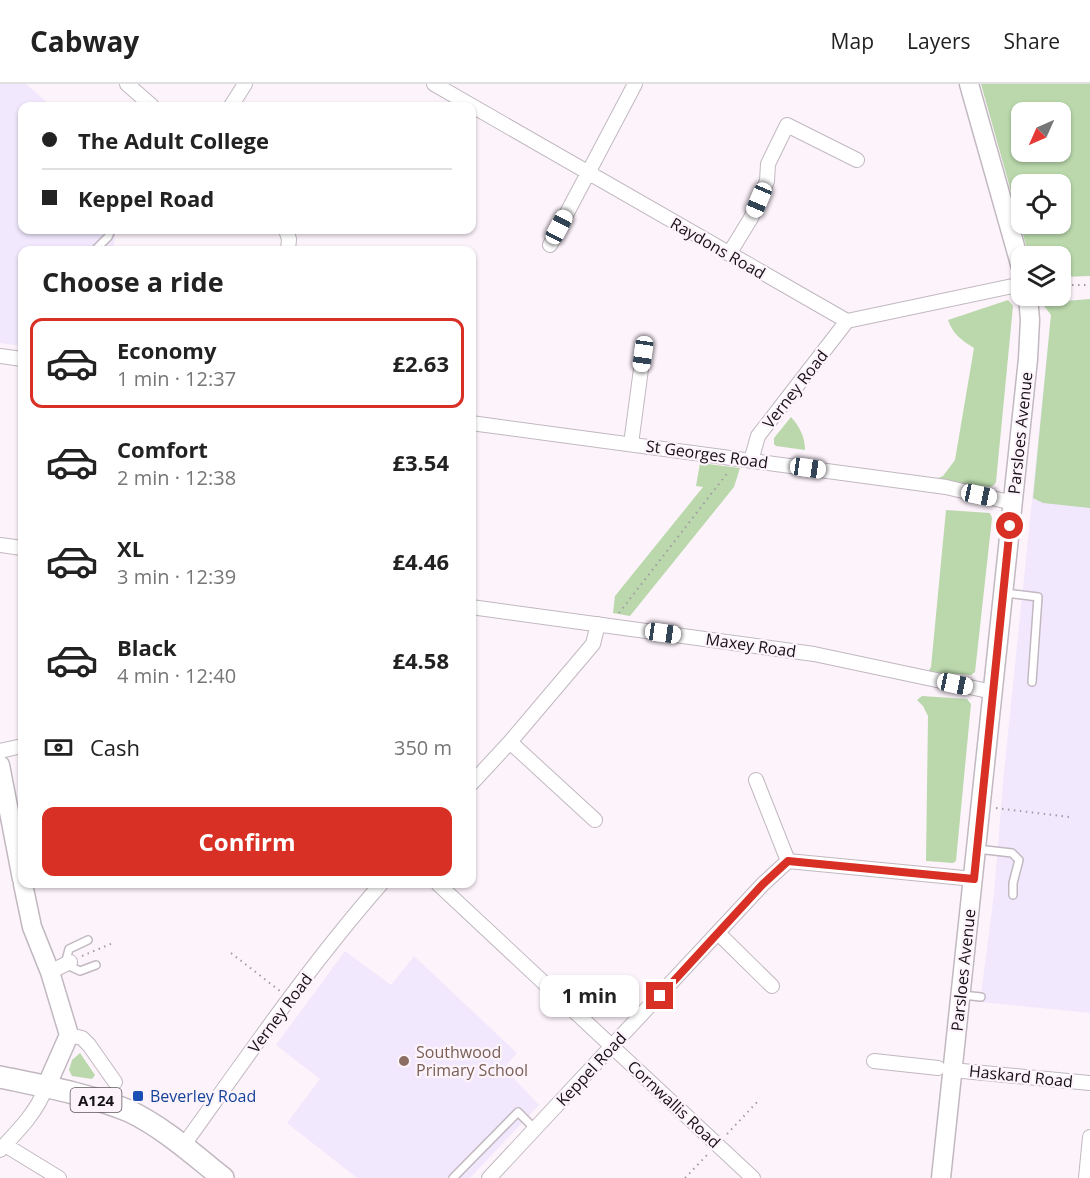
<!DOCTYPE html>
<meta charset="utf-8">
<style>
body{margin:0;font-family:"Open Sans",sans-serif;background:#f6f6f6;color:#222;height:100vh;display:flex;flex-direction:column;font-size:22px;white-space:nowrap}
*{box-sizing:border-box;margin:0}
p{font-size:20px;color:#767676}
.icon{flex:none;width:33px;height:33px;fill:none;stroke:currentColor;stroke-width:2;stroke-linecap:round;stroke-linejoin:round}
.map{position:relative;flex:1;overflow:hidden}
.side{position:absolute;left:18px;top:162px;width:458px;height:642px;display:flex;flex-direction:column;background:#fff;border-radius:12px;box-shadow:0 2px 4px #0004}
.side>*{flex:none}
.banner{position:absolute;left:18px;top:18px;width:458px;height:132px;border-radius:12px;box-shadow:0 2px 4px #0004;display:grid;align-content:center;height:132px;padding:0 24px;background:#fff}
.needle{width:39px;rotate:225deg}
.controls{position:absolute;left:1011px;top:18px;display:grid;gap:12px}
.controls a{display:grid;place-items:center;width:60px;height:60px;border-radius:12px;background:#fff;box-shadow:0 2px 4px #0004;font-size:30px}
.end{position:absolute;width:27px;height:27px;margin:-14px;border:8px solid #d93025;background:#fff;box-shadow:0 0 0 3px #fff}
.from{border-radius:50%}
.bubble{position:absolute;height:42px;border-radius:12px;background:#fff;box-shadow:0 2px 4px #0004;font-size:20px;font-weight:700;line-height:42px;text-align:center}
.car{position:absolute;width:18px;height:36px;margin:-18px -9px;border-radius:8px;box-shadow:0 0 4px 2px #0007;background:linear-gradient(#fff 24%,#345 0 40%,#fff 0 76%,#345 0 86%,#fff 0)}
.banner b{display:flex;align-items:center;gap:21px;height:57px;font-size:22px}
.banner b+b{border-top:2px solid #e0e0e0}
.banner i{width:15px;height:15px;background:#222}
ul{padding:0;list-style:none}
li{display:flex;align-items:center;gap:18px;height:90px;margin:0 12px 9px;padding:0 12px;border:3px solid transparent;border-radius:12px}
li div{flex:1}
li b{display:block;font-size:22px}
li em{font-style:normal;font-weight:700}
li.on{border-color:#d93025}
li>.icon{width:54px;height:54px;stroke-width:1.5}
h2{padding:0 24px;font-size:27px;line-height:72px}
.pay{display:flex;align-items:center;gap:15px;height:66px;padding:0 24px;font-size:22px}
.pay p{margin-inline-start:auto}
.cta{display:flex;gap:12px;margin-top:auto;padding:12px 24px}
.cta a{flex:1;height:69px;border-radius:12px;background:#d93025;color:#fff;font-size:24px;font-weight:700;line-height:69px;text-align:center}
header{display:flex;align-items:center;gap:36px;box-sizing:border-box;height:84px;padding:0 30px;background:#fff;border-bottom:2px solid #e0e0e0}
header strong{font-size:28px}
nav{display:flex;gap:33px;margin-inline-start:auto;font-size:21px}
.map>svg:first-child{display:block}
.education{fill:#f1e8fd}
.green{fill:#bad8ac;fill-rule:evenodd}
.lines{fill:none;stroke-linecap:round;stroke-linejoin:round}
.lane-casing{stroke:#c1b8c0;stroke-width:10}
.street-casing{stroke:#c1b8c0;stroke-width:16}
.secondary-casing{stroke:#c1b8c0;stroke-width:21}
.primary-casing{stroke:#c1b8c0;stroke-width:24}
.path{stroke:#a39ba2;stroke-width:2;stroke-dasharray:1.5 4.5;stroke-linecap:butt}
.lane{stroke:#fff;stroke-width:7}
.street{stroke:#fff;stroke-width:14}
.secondary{stroke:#fff;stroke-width:18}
.primary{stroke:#fff;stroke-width:21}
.route{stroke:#d93025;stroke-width:8}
.education-dot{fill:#8d6e63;stroke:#fdf3fb;stroke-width:2}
.transit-dot{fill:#1a4fb4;stroke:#fdf3fb;stroke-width:2}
.labels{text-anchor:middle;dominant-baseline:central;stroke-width:4.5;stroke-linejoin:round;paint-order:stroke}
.shield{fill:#fdf3fb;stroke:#5b565b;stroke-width:1.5}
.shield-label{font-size:15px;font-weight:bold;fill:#161316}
.street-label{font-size:16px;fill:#161316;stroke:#fdf3fb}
.education-label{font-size:16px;fill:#785e54;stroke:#fdf3fb;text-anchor:start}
.transit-label{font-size:16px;fill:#164399;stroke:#fdf3fb;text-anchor:start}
</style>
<header>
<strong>Cabway</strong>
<nav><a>Map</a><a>Layers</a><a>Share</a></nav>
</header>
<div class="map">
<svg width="1090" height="1094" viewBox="0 0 1090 1094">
<rect width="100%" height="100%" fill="#fdf3fb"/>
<!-- education -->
<path class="education" d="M 0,0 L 26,0 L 51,22 L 22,22 L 22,146 L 116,146 L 113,166 L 22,166 L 22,262 L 0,259 Z
M 1090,215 L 1090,929 L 980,918 L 994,810 L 1004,688 L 1051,231 L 1042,219 Z
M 345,867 L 391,901 L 414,872 L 517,969 L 504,984 L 539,1021 L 470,1094 L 357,1094 L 287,1039 L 320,995 L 276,961 Z"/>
<!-- green -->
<path class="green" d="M 981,0 L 1090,0 L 1090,192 L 1061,193 L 1060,172 L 1029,172 ZM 1060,28 L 1060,68 L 1022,68 L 1022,28 ZM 1022,100 L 1060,100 L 1060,140 L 1022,140 Z
M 1090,215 L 1090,424 L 1043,419 L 1033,414 L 1051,231 L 1042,219 Z
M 1008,216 L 1013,222 L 996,398 L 994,401 L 990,403 L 936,399 L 936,395 L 943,392 L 955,376 L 974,264 C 961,256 953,250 948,236 Z
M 791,333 C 800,343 805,353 805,366 L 776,362 L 774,360 L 774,354 Z
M 700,379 L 740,384 L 734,403 L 630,532 L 613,529 L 615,512 L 703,403 L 696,402 Z
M 946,426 L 990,429 L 992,434 L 975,588 L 971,591 L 928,588 L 931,583 Z
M 922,612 L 967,615 L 971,620 L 956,777 L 953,779 L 926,777 L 928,632 L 923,622 L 917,616 Z
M 80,969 L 95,991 L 92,995 L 72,992 L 69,986 L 72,976 Z"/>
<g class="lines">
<!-- lane casing -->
<g class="lane-casing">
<path id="lane" d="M 95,166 L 108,153 L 111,146
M 1005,509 L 1038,513 L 1032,598
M 977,765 L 1012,769 L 1019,776 L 1013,799 L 1013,811
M 88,856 L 69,865 L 65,880 L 80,887 L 96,881
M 962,911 L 981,913
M 453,1094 L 518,1028 L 536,1046"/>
</g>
<!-- street casing -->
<g class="street-casing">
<path id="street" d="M 127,0 L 152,22
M 434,0 L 847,237 L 1022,200
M 231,22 L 245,0
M 286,146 L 289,155 L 288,166
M 550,161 L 635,0
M 729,170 L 751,134 L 767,97 L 768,80 L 787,41 L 857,76
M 0,272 L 22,275
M 471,339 L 946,403 L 1013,419
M 631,360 L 643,270
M 751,377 L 758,352 L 847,237
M 0,461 L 22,464
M 471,523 L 814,570 L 993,608
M 510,658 L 595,736
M 0,667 L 22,662
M 756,696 L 788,777
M 471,700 L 510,658 L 593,560 L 598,540
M 438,800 L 753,1094
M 719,850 L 772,902
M 50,888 L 70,878
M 69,951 L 82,954 L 89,961 L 115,998
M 874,977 L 938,984
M 952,986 L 1090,999
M 5,1061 L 59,1094
M 183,1062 C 247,973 309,882 381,800
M 0,1066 C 18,1047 37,1028 46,1003
M 489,1094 L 763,800 L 788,777 L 974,795
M 1086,1094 L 1090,1053"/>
</g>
<!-- secondary casing -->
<g class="secondary-casing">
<path id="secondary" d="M 969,0 L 1022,187
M 0,681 L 22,795
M 23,800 L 32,843 L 50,888 L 69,951 L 46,1003
M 941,1094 L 1028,275 L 1030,236 L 1028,212"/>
</g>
<!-- primary casing -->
<g class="primary-casing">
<path id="primary" d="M 0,993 C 43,1002 88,1010 129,1027 C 163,1043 194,1071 223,1094"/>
</g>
<!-- path -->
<path class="path" d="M 1060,201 L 1090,201
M 619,529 L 729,387
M 996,724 L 1069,733
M 231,869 L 280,907
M 82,872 L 113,859
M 727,1050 L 760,1015
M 685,1094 L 708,1070"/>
<!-- lane -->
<use href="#lane" class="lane"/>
<!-- street -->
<use href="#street" class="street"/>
<!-- secondary -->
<use href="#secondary" class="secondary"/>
<!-- primary -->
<use href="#primary" class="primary"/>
</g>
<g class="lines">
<!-- route -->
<path class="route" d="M 660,912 L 763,800 L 788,777 L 974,795 L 1010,442"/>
</g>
<!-- markers -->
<circle class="education-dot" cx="404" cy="977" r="6"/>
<rect class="transit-dot" x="132" y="1006" width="12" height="12" rx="3"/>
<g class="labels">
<!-- shield labels -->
<rect class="shield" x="70.5" y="1004" width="51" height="24" rx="4.5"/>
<g class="shield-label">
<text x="96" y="1016">A124</text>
</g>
<!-- street labels -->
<g class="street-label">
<text transform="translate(718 164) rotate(30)">Raydons Road</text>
<text transform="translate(795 305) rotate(-52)">Verney Road</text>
<text transform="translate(1020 349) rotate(-84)">Parsloes Avenue</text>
<text transform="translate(707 370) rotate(8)">St Georges Road</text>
<text transform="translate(751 561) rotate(8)">Maxey Road</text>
<text transform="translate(963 886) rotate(-84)">Parsloes Avenue</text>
<text transform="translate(280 929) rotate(-53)">Verney Road</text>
<text transform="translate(591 985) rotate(-47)">Keppel Road</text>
<text transform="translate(1021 992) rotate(6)">Haskard Road</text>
<text transform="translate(674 1020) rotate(43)">Cornwallis Road</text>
</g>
<!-- education labels -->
<g class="education-label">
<text x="416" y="968">Southwood<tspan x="416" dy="18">Primary School</tspan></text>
</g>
<!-- transit labels -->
<g class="transit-label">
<text x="150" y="1012">Beverley Road</text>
</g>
</g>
</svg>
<div class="controls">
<a><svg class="needle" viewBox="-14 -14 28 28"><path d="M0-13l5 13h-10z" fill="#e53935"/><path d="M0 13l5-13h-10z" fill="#767676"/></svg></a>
<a><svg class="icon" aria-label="locate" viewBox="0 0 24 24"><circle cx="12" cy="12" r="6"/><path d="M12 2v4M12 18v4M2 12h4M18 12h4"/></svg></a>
<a><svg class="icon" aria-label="layers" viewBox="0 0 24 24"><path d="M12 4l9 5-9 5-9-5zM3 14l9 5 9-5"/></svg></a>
</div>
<i class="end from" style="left:1010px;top:442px"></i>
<i class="end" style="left:660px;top:912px"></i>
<div class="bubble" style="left:540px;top:891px;width:99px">1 min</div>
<i class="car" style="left:759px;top:116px;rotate:203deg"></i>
<i class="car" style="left:559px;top:143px;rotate:28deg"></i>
<i class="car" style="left:643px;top:270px;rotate:188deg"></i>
<i class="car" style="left:808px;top:384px;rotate:98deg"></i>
<i class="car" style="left:979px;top:411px;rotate:102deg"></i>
<i class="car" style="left:663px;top:549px;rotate:98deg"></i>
<i class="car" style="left:955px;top:600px;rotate:102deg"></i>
<div class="banner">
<b><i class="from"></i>The Adult College</b>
<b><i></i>Keppel Road</b>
</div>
<section class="side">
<h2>Choose a ride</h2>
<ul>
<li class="on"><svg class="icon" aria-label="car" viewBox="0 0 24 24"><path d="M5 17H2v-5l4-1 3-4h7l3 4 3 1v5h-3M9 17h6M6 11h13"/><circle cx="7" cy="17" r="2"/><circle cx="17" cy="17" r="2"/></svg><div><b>Economy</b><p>1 min · 12:37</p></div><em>£2.63</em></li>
<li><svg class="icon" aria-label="car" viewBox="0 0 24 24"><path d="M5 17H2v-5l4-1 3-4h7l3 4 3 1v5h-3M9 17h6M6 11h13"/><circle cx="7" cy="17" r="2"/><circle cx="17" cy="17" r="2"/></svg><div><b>Comfort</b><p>2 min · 12:38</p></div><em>£3.54</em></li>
<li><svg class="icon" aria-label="car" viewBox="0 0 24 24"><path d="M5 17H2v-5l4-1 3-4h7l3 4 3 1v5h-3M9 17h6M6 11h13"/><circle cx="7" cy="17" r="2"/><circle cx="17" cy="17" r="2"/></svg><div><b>XL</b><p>3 min · 12:39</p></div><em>£4.46</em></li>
<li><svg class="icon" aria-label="car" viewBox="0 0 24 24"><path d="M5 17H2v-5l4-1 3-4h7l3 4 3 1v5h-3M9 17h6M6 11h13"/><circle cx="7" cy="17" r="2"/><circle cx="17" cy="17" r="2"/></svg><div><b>Black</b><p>4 min · 12:40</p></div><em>£4.58</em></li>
</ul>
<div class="pay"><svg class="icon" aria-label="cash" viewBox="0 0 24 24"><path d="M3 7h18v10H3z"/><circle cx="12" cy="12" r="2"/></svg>Cash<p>350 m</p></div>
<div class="cta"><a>Confirm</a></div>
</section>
</div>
